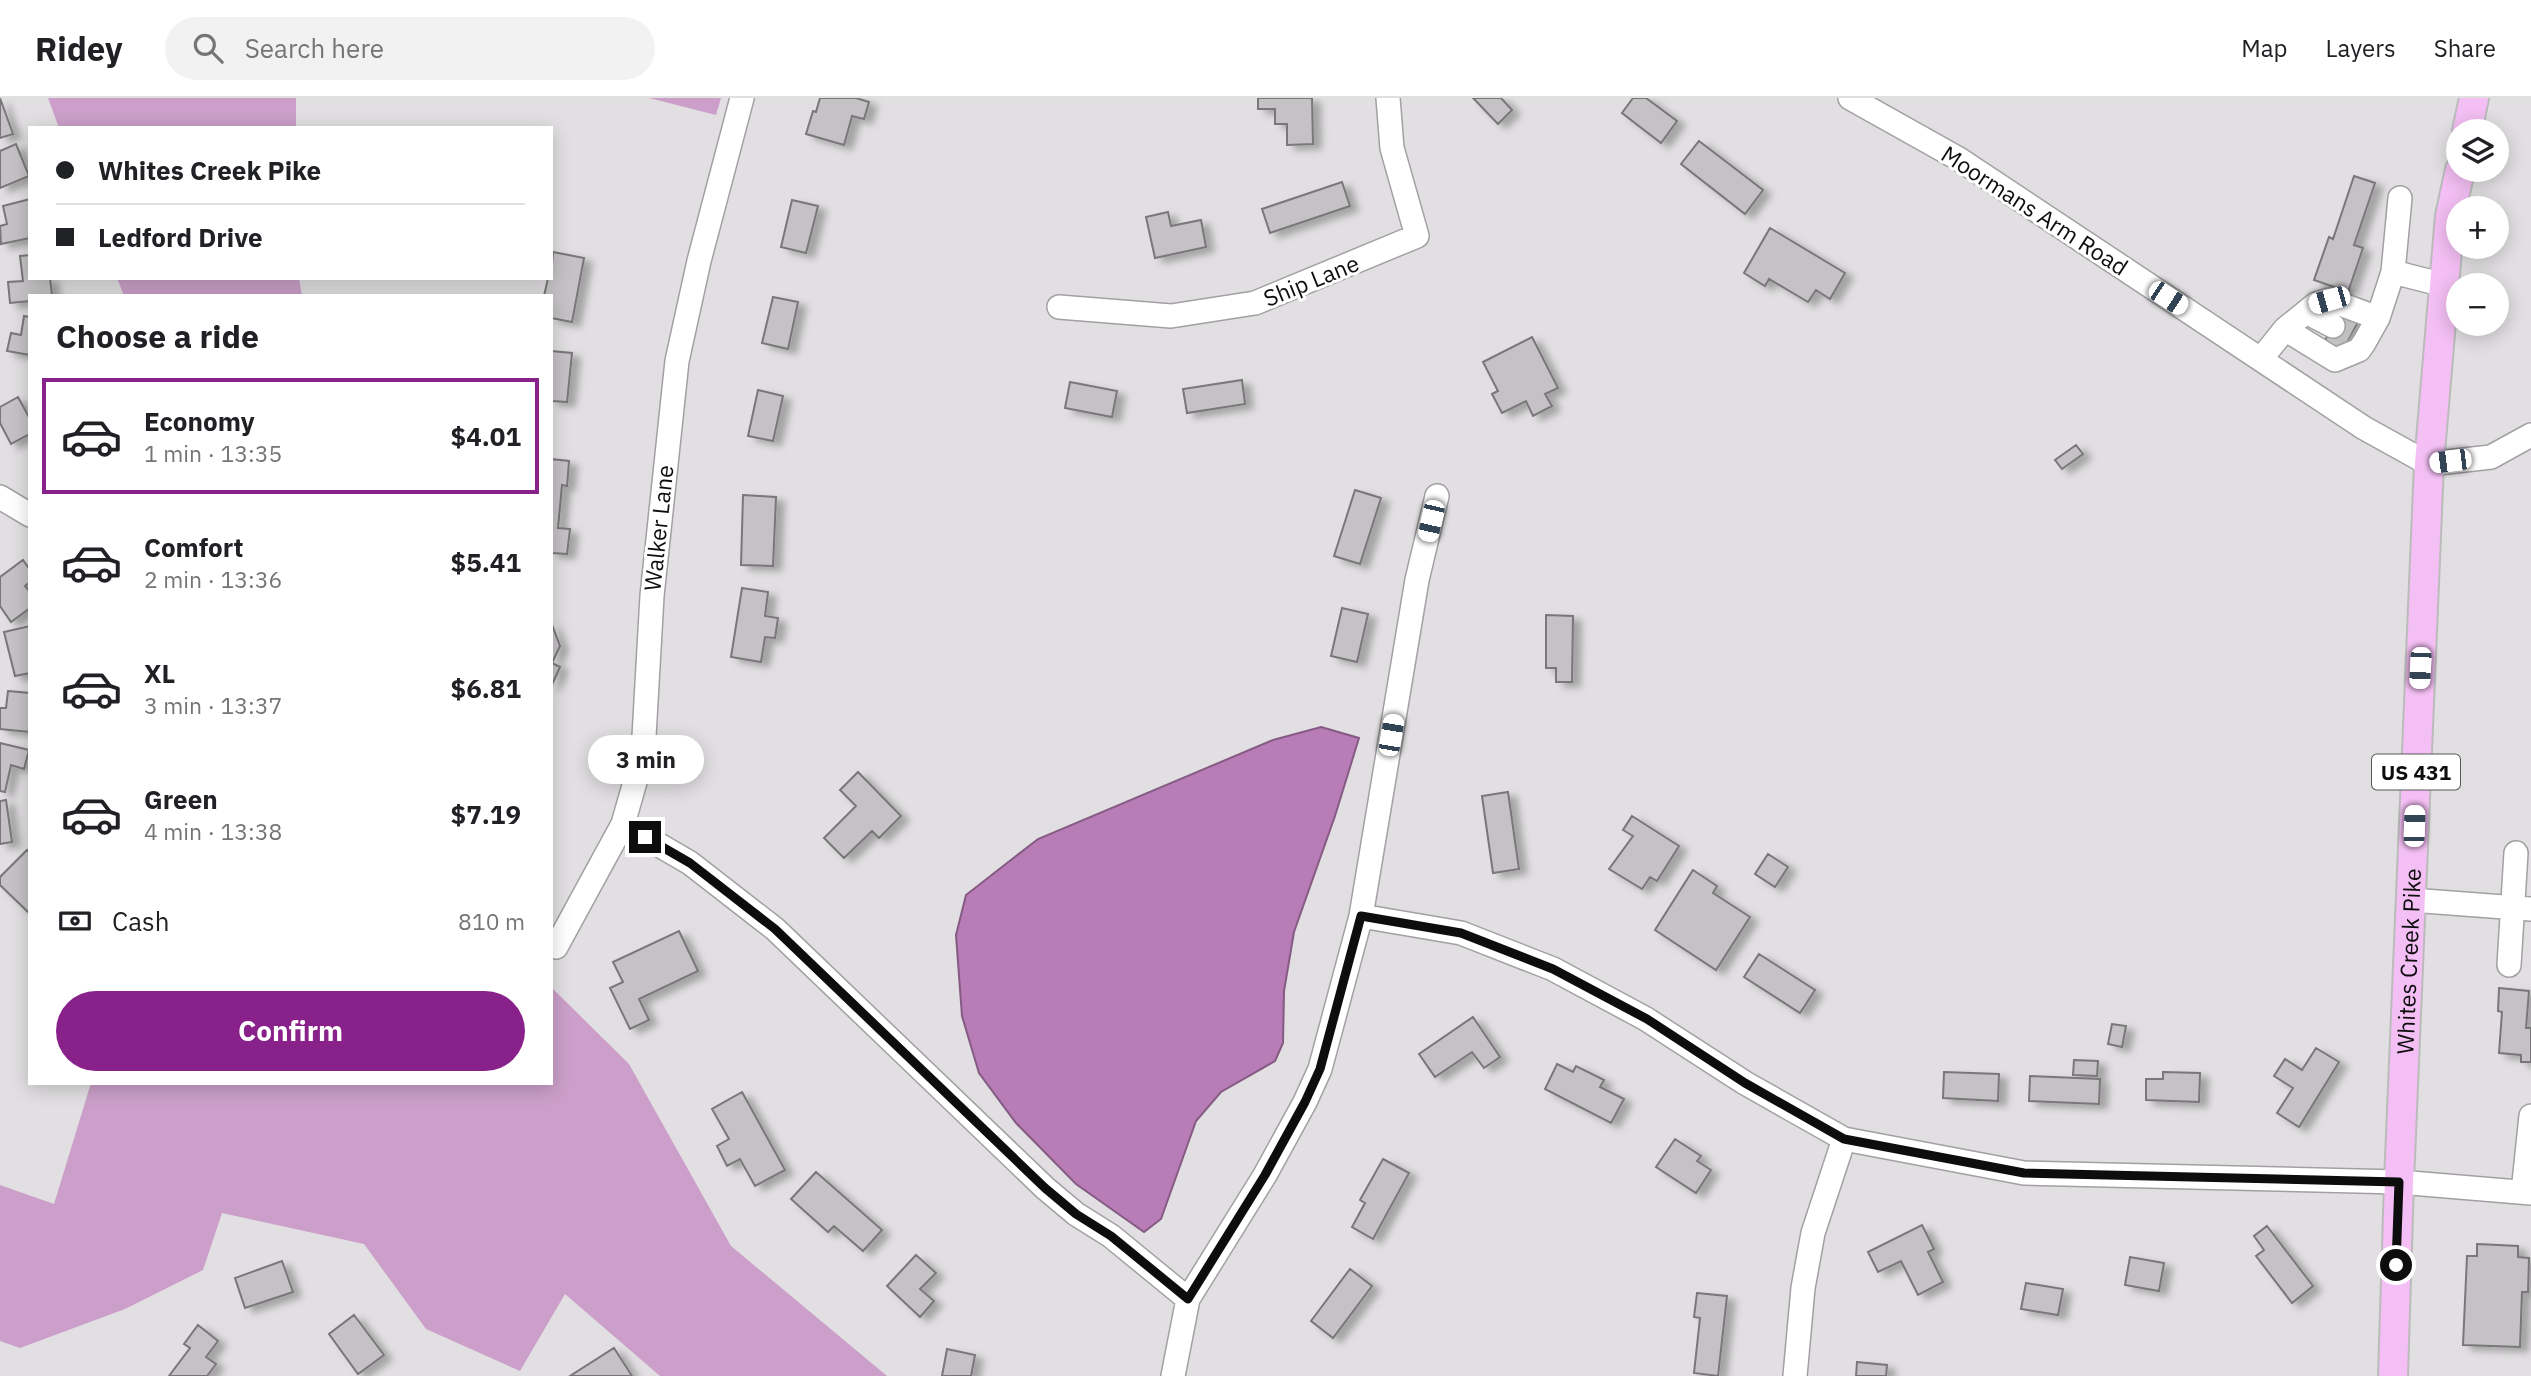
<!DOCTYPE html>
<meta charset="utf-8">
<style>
body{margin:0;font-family:"IBM Plex Sans",sans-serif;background:#f2f2f2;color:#202124;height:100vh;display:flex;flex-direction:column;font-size:26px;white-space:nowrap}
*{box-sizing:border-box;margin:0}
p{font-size:23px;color:#757577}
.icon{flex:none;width:38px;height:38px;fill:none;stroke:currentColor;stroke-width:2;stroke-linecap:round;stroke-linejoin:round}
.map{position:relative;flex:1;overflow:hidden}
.details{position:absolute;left:28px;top:196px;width:525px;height:791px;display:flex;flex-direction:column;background:#fff;border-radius:0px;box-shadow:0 4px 18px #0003}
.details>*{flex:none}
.guide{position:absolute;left:28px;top:28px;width:525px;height:154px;border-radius:0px;box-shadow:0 4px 18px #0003;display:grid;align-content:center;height:154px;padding:0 28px;background:#fff}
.tools{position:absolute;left:2446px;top:21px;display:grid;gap:14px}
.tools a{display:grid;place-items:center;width:63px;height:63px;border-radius:50%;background:#fff;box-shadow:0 4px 18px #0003;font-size:35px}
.end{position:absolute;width:32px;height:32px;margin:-16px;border:9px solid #0e0d0e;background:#fff;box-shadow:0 0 0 4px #fff}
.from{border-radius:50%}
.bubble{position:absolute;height:49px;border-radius:24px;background:#fff;box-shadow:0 4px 18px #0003;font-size:23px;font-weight:700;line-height:49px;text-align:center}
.car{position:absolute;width:21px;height:42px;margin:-21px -10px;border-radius:9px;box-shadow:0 0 5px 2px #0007;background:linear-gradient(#fff 24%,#345 0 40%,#fff 0 76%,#345 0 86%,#fff 0)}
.guide b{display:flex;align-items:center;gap:24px;height:66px;font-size:26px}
.guide b+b{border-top:2px solid #e0e0e0}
.guide i{width:18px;height:18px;background:#202124}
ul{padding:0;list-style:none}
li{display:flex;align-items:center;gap:21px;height:116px;margin:0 14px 10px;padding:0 14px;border:4px solid transparent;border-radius:0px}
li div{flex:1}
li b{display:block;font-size:26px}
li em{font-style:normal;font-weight:700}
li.selected{border-color:#882189}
li>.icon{width:63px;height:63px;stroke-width:1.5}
h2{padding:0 28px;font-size:32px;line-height:84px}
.pay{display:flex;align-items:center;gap:18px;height:77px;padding:0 28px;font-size:26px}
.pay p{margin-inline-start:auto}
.button{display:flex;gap:14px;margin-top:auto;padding:14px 28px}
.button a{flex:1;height:80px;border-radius:42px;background:#882189;color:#fff;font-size:28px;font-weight:700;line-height:80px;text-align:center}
header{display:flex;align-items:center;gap:42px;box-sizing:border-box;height:98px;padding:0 35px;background:#fff;border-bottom:2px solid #e0e0e0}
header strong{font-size:33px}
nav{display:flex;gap:38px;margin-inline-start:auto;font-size:24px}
.search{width:490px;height:63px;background:#f2f2f2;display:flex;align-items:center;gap:18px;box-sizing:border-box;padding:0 24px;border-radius:38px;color:#757577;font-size:26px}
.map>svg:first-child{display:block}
.green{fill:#cb9fc9}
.water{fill:#b87cb6;stroke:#855b84;stroke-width:2}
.building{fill:#c4c2c4;stroke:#797779;stroke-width:2;filter:url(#shadow)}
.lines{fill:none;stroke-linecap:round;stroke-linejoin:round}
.minor-tunnel{stroke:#c1c0c1;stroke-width:23;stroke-dasharray:23 11;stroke-linecap:butt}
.minor-casing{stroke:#a2a0a2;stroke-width:26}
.major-casing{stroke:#bcbbbc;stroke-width:32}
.minor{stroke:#fff;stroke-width:23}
.major{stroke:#f4bff4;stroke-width:28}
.route{stroke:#0e0d0e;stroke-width:9}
.labels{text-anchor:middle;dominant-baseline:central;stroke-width:6;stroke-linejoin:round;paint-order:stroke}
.shield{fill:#fff;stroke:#565656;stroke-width:2}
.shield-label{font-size:21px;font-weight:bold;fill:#0e0d0e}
.street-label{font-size:23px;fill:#0e0d0e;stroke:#fff}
</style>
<header>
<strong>Ridey</strong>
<div class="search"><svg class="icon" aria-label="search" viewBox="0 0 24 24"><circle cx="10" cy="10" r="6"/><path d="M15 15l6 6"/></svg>Search here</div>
<nav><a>Map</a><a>Layers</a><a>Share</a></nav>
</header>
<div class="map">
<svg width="2531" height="1278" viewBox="0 0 2531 1278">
<defs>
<filter id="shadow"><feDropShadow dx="8" dy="4.5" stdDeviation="3.5" flood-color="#0004"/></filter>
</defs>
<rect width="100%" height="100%" fill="#e1dfe1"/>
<!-- green -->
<path class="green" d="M 48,0 L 296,0 L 296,30 L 59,30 Z
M 649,0 L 721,0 L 716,17 Z
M 117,180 L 299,180 L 302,198 L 124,198 Z
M 551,889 L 629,966 L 731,1148 L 887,1278 L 660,1278 L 565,1196 L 520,1273 L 426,1231 L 364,1146 L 222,1115 L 203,1172 L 125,1211 L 20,1250 L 0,1243 L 0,1087 L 54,1106 L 91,985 L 551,985 Z"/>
<!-- water -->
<path class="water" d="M 1321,629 L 1359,640 L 1335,718 L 1294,834 L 1284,893 L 1283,945 L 1275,963 L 1221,994 L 1196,1023 L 1161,1121 L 1144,1134 L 1076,1086 L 1016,1025 L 979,975 L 962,918 L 956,837 L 966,797 L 1038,741 L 1273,642 Z"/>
<!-- building -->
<path class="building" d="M 0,0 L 13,36 L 0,40 Z
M 820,0 L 856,0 L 869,4 L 864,21 L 852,18 L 844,47 L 806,36 L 813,13 L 816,14 Z
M 1258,0 L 1312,0 L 1313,46 L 1287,47 L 1287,26 L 1275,26 L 1275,11 L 1258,11 Z
M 1473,0 L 1501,0 L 1512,12 L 1498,26 Z
M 1633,0 L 1646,0 L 1677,23 L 1661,45 L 1622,15 Z
M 1699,43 L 1763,92 L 1745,116 L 1681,66 Z
M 16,46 L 29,78 L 0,90 L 0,53 Z
M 2354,78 L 2375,85 L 2354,147 L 2363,150 L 2348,194 L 2314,182 L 2329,139 L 2333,141 Z
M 1342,84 L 1350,108 L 1270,135 L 1262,111 Z
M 30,101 L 30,140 L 1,146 L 0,128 L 7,126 L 3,108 Z
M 792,102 L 818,108 L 806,155 L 781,149 Z
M 1168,114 L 1171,128 L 1201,122 L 1206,149 L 1155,160 L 1146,119 Z
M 1770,130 L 1845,175 L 1830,201 L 1816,192 L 1808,204 L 1769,181 L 1765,188 L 1744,175 Z
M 553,154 L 584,160 L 572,224 L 551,220 L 551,198 L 544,198 L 548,180 L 551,180 Z
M 30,157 L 30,180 L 50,180 L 52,198 L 30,198 L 30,203 L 10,205 L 8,184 L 23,183 L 20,158 Z
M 773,199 L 798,204 L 788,251 L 762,245 Z
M 2344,211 L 2360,221 L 2338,257 L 2322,247 Z
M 24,218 L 30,219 L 30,257 L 7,253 L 11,235 L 21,237 Z
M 1532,239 L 1558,290 L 1545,296 L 1552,308 L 1533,318 L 1526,303 L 1502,315 L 1492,296 L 1498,293 L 1483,264 Z
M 551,253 L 572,255 L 567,304 L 551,303 Z
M 1242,282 L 1245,306 L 1187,315 L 1183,291 Z
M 1070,284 L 1117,293 L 1112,319 L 1065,310 Z
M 758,292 L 783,298 L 773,343 L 748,338 Z
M 18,299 L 30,321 L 30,336 L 11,346 L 0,325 L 0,309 Z
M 2076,347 L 2083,356 L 2062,371 L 2055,362 Z
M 551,361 L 569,363 L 567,388 L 562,387 L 558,430 L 570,431 L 567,456 L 551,455 Z
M 1355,392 L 1381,400 L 1360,466 L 1334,458 Z
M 743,397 L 776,399 L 773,468 L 741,467 Z
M 23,462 L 30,472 L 30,484 L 25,488 L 30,494 L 30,510 L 11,524 L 0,508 L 0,479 Z
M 742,490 L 768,494 L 765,518 L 778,520 L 775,540 L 765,539 L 761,564 L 731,559 Z
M 1342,510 L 1368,516 L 1357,564 L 1331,558 Z
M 1546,517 L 1573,518 L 1572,584 L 1556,584 L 1556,570 L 1546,570 Z
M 551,524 L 560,548 L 552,565 L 560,569 L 551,589 Z
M 30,528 L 30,575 L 15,578 L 4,534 Z
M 8,593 L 30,595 L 30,634 L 0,631 L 0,610 L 6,610 Z
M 0,645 L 29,652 L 24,671 L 11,667 L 5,694 L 0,693 Z
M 858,674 L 901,718 L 879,740 L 872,733 L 844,760 L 824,740 L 856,708 L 840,692 Z
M 1508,694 L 1519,771 L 1493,775 L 1482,698 Z
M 6,702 L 12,744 L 0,746 L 0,703 Z
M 1632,718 L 1679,748 L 1657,783 L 1650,779 L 1642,791 L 1609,771 L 1633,738 L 1623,732 Z
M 27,752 L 30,755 L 30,812 L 28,814 L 0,787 L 0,779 Z
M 1768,756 L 1788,769 L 1775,789 L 1755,776 Z
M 1693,772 L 1717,788 L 1713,795 L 1750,819 L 1716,872 L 1655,832 Z
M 679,833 L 698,873 L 639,901 L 649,922 L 630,931 L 610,890 L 623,884 L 613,864 Z
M 1759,856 L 1815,892 L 1800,915 L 1744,879 Z
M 2499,890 L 2529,893 L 2526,930 L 2531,930 L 2531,964 L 2521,964 L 2521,957 L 2499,955 L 2502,914 L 2498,913 Z
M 1473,919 L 1500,959 L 1484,970 L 1472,954 L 1435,979 L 1419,956 Z
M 2112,926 L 2126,928 L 2122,949 L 2108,946 Z
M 2316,950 L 2339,964 L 2299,1029 L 2277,1015 L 2293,990 L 2274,978 L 2285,961 L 2302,972 Z
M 2074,962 L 2098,963 L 2097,978 L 2073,977 Z
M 1557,966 L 1573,974 L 1576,968 L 1604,982 L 1600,989 L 1624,1001 L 1611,1025 L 1545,991 Z
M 1944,974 L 1999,976 L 1998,1003 L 1943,1000 Z
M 2163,974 L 2200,975 L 2199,1004 L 2146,1002 L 2146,981 L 2163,981 Z
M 2030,978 L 2100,981 L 2099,1006 L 2029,1003 Z
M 742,994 L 785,1072 L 755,1088 L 740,1061 L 727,1068 L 717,1048 L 729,1041 L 712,1011 Z
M 1675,1041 L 1701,1058 L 1697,1063 L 1711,1072 L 1696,1095 L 1656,1069 Z
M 1383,1061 L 1409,1075 L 1373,1141 L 1352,1129 L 1365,1105 L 1360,1102 Z
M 816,1074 L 882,1132 L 863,1153 L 834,1128 L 828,1134 L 791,1101 Z
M 1922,1127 L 1934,1151 L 1928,1154 L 1943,1184 L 1918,1197 L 1901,1163 L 1878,1174 L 1868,1154 Z
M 2267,1128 L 2313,1188 L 2292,1205 L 2256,1158 L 2264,1152 L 2254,1138 Z
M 2477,1146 L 2518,1148 L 2518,1159 L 2529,1160 L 2528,1194 L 2522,1194 L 2520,1249 L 2463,1247 L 2467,1158 L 2477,1158 Z
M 916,1157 L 936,1175 L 920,1191 L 934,1203 L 920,1219 L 887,1188 Z
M 2130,1159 L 2164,1165 L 2159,1193 L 2125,1187 Z
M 282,1163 L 293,1194 L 245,1210 L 235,1180 Z
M 1350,1171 L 1372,1188 L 1333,1240 L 1311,1223 Z
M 2026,1185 L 2063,1191 L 2058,1217 L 2021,1211 Z
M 1697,1195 L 1727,1198 L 1718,1278 L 1694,1275 L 1700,1220 L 1694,1219 Z
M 354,1217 L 384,1257 L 358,1276 L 329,1236 Z
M 198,1227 L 218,1243 L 206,1259 L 216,1266 L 207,1278 L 169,1278 L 190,1250 L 184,1246 Z
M 614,1250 L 632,1278 L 570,1278 Z
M 947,1251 L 975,1257 L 971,1278 L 942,1278 Z
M 1857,1264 L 1887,1267 L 1886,1278 L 1856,1278 Z"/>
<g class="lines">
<!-- minor-tunnel -->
<path class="minor-tunnel" d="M 2333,228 L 2350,237"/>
<!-- minor casing -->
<g class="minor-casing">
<path id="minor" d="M 1850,0 L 1959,61 L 2364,330 L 2429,366 L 2491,359 L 2531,337
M 2393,174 L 2400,100
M 1059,209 L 1171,218 L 1255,205 L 1417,138 L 1392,50 L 1388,0
M 2306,214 L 2333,228
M 2285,231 L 2316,206 L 2329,202 L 2378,220
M 2261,261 L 2285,231 L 2335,262 L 2359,252 L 2364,245 L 2378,220 L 2393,174 L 2444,187
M 0,399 L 30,417
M 623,726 L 690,765 L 775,831 L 1045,1090 L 1076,1116 L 1111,1138 L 1188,1201
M 2411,802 L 2531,811
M 1361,818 L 1461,835 L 1553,871 L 1646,921 L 1745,985 L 1844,1041 L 2024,1075 L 2399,1084 L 2531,1095
M 556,849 L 623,726 L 643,656 L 652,498 L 677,263 L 699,163 L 742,0
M 2509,867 L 2516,755
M 2523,1094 L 2531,1018
M 1173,1278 L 1188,1201 L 1265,1077 L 1305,1004 L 1320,971 L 1361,818 L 1417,482 L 1437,398
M 1795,1278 L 1803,1190 L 1813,1135 L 1844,1041"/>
</g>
<!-- major casing -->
<g class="major-casing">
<g id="major">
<path d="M 2467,33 L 2474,0"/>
<path id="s1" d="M 2393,1278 L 2399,1084 L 2429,366 L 2450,118 L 2460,72"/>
</g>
</g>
<!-- minor -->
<use href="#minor" class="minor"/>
<!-- major -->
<use href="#major" class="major"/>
</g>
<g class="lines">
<!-- route -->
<path class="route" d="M 645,739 L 690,765 L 775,831 L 1045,1090 L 1076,1116 L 1111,1138 L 1188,1201 L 1265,1077 L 1305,1004 L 1320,971 L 1361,818 L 1461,835 L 1553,871 L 1647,921 L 1745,985 L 1844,1041 L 2024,1075 L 2399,1084 L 2396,1167"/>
</g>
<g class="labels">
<!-- shield labels -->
<rect class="shield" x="2372" y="656.5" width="88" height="35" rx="5"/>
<g class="shield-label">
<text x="2416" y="674">US 431</text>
</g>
<!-- street labels -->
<g class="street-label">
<text transform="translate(2035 112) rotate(33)">Moormans Arm Road</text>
<text transform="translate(1311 182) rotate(-22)">Ship Lane</text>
<text transform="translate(658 430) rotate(-84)">Walker Lane</text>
<text stroke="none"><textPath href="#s1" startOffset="415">Whites Creek Pike</textPath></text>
</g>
</g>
</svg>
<div class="tools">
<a><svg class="icon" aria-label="layers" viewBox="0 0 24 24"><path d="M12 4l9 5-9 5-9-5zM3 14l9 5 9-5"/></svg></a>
<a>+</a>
<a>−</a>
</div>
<i class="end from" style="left:2396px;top:1167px"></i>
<i class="end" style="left:645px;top:739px"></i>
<div class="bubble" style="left:588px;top:637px;width:116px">3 min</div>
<i class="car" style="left:2168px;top:200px;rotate:123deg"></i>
<i class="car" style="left:2329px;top:202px;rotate:254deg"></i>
<i class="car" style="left:2450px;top:363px;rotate:263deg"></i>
<i class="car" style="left:1431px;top:423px;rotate:193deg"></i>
<i class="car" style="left:2420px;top:570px;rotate:183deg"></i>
<i class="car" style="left:1391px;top:637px;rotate:10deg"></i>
<i class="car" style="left:2414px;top:728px;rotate:2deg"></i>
<div class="guide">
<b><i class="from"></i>Whites Creek Pike</b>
<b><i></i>Ledford Drive</b>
</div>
<section class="details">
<h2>Choose a ride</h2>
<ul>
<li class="selected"><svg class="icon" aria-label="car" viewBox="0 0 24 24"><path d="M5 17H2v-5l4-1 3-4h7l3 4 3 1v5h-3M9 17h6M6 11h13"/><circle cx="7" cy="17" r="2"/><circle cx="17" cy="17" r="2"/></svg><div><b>Economy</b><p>1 min · 13:35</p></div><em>$4.01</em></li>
<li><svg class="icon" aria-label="car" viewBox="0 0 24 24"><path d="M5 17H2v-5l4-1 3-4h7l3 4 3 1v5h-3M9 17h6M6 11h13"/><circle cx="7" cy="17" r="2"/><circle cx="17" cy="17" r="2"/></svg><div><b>Comfort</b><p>2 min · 13:36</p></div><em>$5.41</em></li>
<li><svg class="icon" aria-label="car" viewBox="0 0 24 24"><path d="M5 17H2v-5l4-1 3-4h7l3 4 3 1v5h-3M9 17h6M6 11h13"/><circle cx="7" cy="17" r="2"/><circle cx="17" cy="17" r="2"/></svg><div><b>XL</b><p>3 min · 13:37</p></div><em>$6.81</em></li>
<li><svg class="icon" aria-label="car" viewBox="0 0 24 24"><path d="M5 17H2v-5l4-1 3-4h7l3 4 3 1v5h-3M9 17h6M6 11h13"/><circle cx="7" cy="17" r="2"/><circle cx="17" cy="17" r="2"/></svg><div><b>Green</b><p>4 min · 13:38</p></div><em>$7.19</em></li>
</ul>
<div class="pay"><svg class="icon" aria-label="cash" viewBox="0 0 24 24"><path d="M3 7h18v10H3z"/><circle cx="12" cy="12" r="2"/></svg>Cash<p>810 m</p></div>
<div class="button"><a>Confirm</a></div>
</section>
</div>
